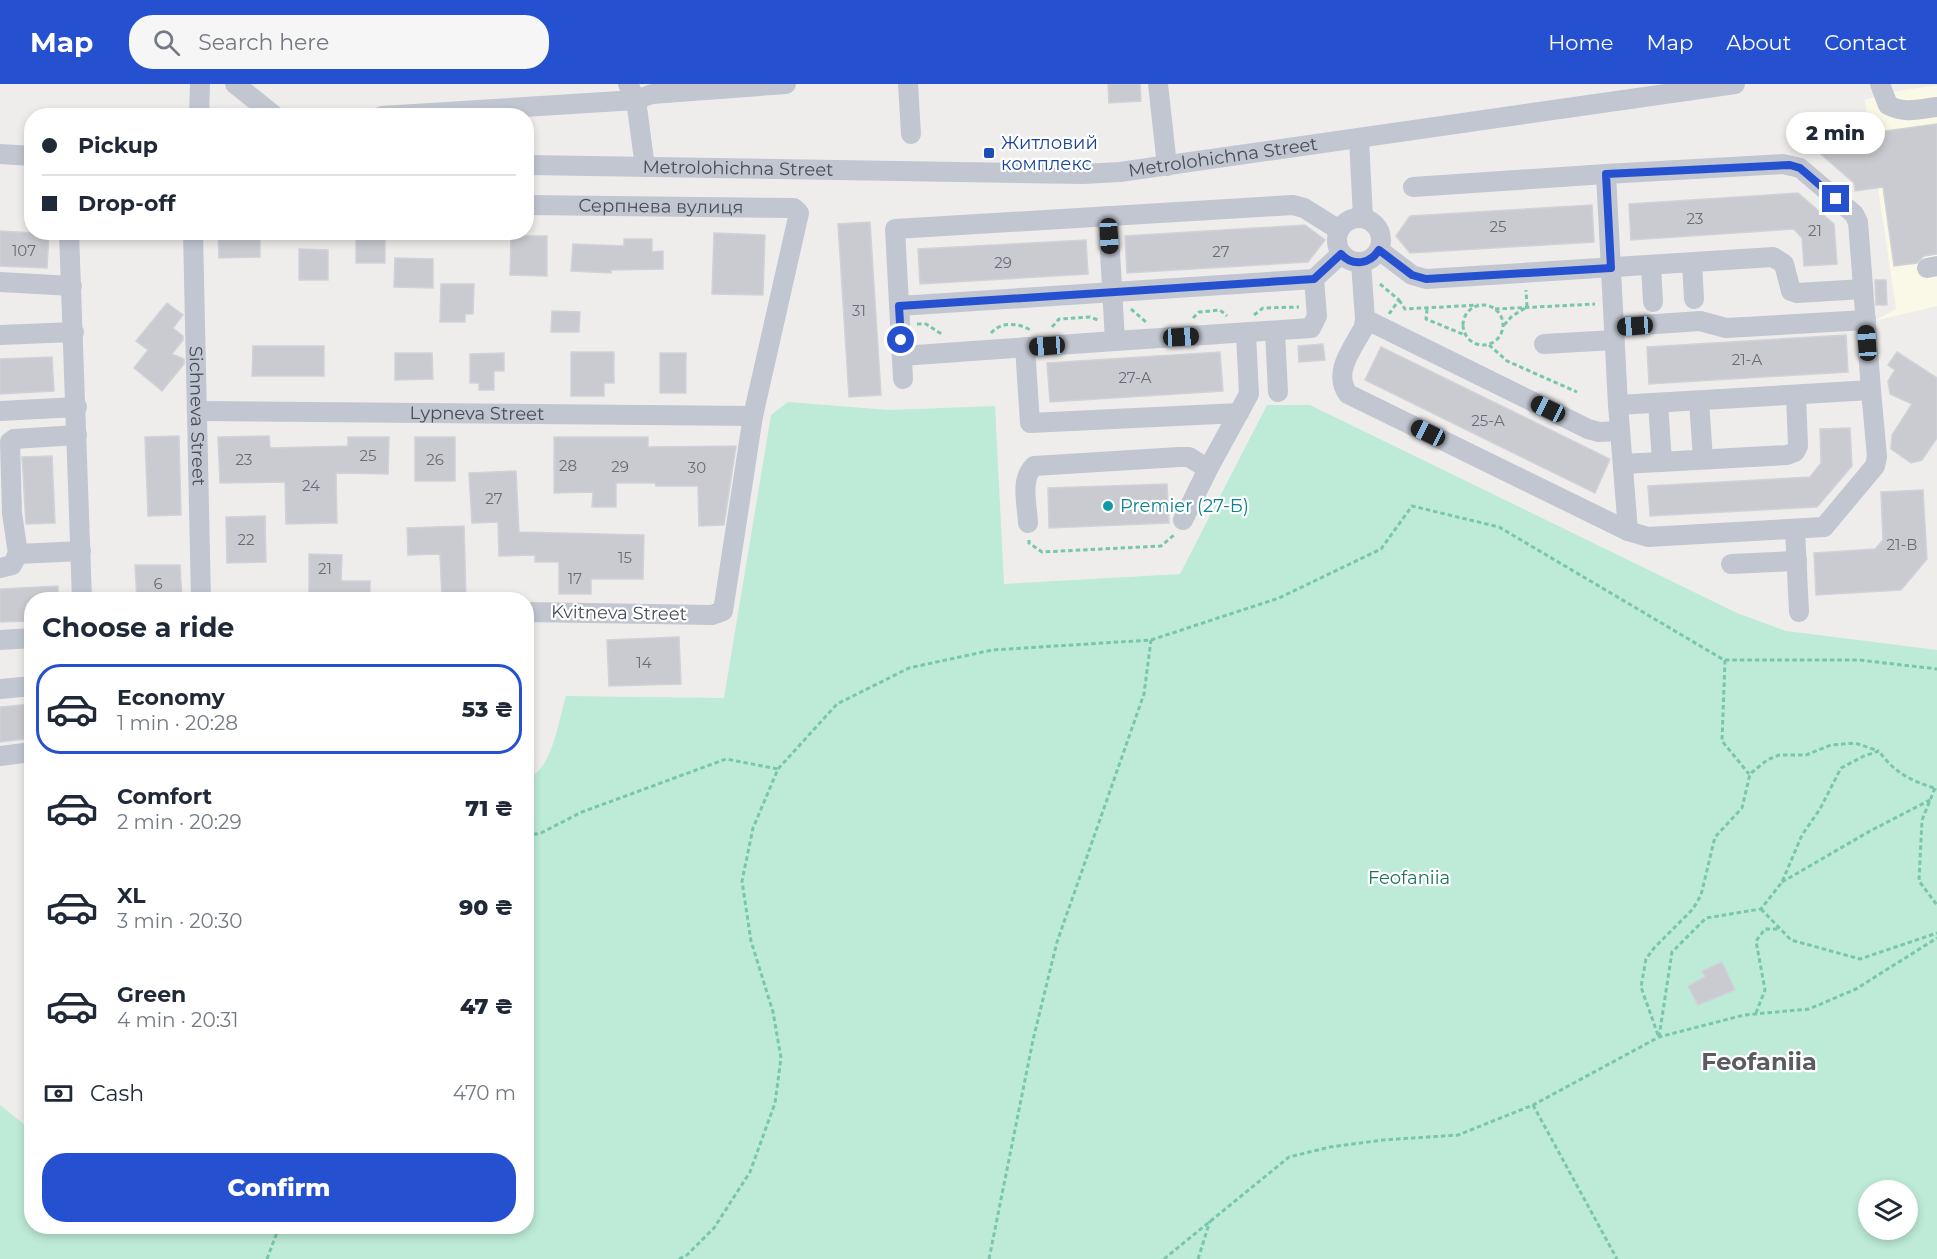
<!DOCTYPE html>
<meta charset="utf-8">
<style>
body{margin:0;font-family:Montserrat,sans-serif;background:#f6f6f7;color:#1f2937;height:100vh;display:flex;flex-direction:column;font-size:22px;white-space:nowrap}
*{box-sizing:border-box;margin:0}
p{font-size:20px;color:#747a83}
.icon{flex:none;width:33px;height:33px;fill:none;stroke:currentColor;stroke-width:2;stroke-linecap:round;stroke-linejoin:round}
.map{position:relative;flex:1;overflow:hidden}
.side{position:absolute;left:24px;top:508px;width:510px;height:642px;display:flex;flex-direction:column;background:#fff;border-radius:24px;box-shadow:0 3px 9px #0003}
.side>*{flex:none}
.top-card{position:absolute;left:24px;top:24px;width:510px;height:132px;border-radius:24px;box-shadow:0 3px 9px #0003;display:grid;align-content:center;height:132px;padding:0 18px;background:#fff}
.buttons{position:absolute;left:1858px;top:1096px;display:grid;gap:12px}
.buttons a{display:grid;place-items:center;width:60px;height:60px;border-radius:50%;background:#fff;box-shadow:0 3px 9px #0003;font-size:30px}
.end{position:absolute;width:27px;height:27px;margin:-14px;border:8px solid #2551d1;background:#fff;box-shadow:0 0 0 3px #fff}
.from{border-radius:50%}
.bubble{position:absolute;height:42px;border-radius:21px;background:#fff;box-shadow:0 3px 9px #0003;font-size:20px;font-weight:800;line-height:42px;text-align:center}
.car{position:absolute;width:18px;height:36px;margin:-18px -9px;border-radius:8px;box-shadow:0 0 4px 2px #0007;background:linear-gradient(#222 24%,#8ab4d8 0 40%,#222 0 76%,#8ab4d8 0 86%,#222 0)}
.top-card b{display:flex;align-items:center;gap:21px;height:57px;font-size:22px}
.top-card b+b{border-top:2px solid #e0e1e3}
.top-card i{width:15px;height:15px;background:#1f2937}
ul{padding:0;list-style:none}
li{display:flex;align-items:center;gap:18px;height:90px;margin:0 12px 9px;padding:0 6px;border:3px solid transparent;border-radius:24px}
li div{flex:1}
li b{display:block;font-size:22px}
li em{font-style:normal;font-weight:800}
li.on{border-color:#2551d1}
li>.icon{width:54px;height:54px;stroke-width:1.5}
h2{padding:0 18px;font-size:27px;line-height:72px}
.pay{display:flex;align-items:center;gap:15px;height:66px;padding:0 18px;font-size:22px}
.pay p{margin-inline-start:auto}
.primary-button{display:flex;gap:12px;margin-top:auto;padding:12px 18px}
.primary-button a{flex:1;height:69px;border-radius:24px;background:#2551d1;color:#fff;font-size:24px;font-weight:800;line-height:69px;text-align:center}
header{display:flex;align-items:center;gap:36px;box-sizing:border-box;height:84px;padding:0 30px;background:#2551d1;color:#fff}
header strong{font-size:28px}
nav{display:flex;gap:33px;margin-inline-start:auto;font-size:21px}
.search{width:420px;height:54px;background:#f6f6f7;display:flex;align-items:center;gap:15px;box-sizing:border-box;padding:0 21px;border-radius:24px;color:#747a83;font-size:22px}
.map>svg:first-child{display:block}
.commercial{fill:#faf8e6}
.green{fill:#bdebd7;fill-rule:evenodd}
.building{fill:#cacbd1;stroke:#d1d2d8;stroke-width:1.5}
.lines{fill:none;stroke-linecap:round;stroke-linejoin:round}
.path{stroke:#77c6ad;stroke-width:3;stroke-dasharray:4.5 3;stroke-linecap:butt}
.minor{stroke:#c1c6d1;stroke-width:20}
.route{stroke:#2551d1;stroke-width:8}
.transit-dot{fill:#1a4fb4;stroke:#fff;stroke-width:2}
.culture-dot{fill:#0f9aa8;stroke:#fff;stroke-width:2}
.labels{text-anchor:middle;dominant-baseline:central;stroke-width:4.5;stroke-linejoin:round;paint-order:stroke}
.number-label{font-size:15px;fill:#676c76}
.transit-label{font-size:18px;fill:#164399;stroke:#fff;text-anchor:start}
.street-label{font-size:18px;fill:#464c58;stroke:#fff}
.culture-label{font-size:18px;fill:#0d838f;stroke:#fff;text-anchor:start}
.park-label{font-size:18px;fill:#1c7458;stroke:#fff}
.district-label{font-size:24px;font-weight:bold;fill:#5a5c61;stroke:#fff}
</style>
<header>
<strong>Map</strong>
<div class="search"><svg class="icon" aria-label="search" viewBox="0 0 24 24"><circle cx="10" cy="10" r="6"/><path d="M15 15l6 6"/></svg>Search here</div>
<nav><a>Home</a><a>Map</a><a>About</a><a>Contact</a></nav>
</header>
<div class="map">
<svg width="1937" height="1175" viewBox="0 0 1937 1175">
<rect width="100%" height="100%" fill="#efedec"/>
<!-- commercial -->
<path class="commercial" d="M 1937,1 L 1937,222 L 1874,237 L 1896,225 L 1865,16 L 1891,8 Z"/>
<!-- green -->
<path class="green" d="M 788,318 L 889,326 L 995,322 L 1004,500 L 1180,490 L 1267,321 L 1310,321 L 1737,529 L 1786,547 L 1937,566 L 1937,1175 L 0,1175 L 0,1021 L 29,1044 L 31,1041 L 32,1143 L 526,1143 L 527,695 C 553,684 558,638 566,612 L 724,614 L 771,331 ZM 1869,1107 L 1908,1107 L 1908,1146 L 1869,1146 Z"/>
<!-- building -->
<path class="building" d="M 1108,0 L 1140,0 L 1141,17 L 1109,19 Z
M 1854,34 L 1856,51 L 1937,40 L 1937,170 L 1924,172 L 1917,179 L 1894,182 L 1883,103 L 1855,107 L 1854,99 L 1808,59 L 1793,61 L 1791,43 Z
M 1798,109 L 1834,140 L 1837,180 L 1804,182 L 1802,154 L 1794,145 L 1631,156 L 1629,120 Z
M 1592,121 L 1594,158 L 1410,169 L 1396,152 L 1410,132 Z
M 870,138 L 881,311 L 849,313 L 838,140 Z
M 1305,141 L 1325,156 L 1308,178 L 1127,189 L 1125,152 Z
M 0,147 L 49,150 L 47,184 L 0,182 Z
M 218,148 L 260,148 L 260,173 L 219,174 Z
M 714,149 L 765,151 L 763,211 L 712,210 Z
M 356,151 L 385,152 L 385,179 L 356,179 Z
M 511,152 L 547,152 L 547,192 L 510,191 Z
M 624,155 L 652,155 L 652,168 L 663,167 L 663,185 L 611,186 L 611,189 L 571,187 L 573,160 L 624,162 Z
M 1086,156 L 1088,190 L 920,200 L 918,165 Z
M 299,165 L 328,166 L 328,196 L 299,196 Z
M 395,174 L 433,175 L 433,204 L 394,203 Z
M 1875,196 L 1886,196 L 1887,221 L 1876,221 Z
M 441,200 L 474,200 L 473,230 L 465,230 L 465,238 L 440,238 Z
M 167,219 L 183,231 L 173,244 L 183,252 L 183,256 L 172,270 L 184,275 L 184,280 L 162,307 L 134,284 L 148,266 L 136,257 Z
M 552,227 L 580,228 L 579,248 L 551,248 Z
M 1846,251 L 1848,288 L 1649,300 L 1647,263 Z
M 1323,260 L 1325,276 L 1299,278 L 1298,262 Z
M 253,262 L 324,262 L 324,292 L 252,292 Z
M 1381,263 L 1610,375 L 1595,409 L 1365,296 Z
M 571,268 L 614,268 L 614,299 L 604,299 L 604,312 L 571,312 Z
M 1220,268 L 1223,307 L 1050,318 L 1047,279 Z
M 1897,268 L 1937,294 L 1937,354 L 1922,376 L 1911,379 L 1891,365 L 1892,351 L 1912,320 L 1890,310 L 1888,297 L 1895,286 L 1888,281 Z
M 395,269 L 432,269 L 433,295 L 395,296 Z
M 504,269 L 504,287 L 494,287 L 494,306 L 479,306 L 479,299 L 470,299 L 470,270 Z
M 660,269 L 686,269 L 686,309 L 660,309 Z
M 52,273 L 54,307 L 0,310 L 0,275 Z
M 1850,344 L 1852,382 L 1817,423 L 1650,432 L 1648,402 L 1810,393 L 1821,379 L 1820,345 Z
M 179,352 L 181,431 L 148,432 L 145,353 Z
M 269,352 L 270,364 L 348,362 L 348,353 L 389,353 L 388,390 L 336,389 L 337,439 L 286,440 L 285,398 L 220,399 L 218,353 Z
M 415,353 L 455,353 L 455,397 L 415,397 Z
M 554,353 L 648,353 L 648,363 L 736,362 L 724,441 L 699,442 L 698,402 L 656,402 L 655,399 L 616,399 L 616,423 L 592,423 L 593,408 L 554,409 Z
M 52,372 L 55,439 L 26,440 L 22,373 Z
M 516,387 L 519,448 L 644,451 L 643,495 L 591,495 L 591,510 L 559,510 L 559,478 L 535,478 L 535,471 L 499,472 L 498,438 L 472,439 L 469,389 Z
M 1167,400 L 1169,439 L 1049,444 L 1048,404 Z
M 1923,406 L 1927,475 L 1901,506 L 1816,511 L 1814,469 L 1875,465 L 1883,456 L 1881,408 Z
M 265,432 L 266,478 L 227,479 L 226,433 Z
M 464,442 L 466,515 L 442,516 L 440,470 L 408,471 L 407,444 Z
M 309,470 L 342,471 L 341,497 L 370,497 L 370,516 L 309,516 Z
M 135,481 L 180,481 L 182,516 L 137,516 Z
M 58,502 L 58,516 L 32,516 L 32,537 L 0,538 L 0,505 Z
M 679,553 L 681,600 L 609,602 L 607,556 Z
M 32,620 L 32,654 L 0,658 L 0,623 Z
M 1722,878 L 1735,906 L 1698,921 L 1688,902 L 1705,893 L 1702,887 Z"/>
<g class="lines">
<!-- path -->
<path class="path" d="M 1380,200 L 1399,216 L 1389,230
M 1399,216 L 1405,225 L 1478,221
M1463 241a20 20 0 1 1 40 0a20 20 0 1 1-40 0Z
M 1131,225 L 1146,238
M 1427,225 L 1426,235 L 1465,251
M 1495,225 L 1595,220
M 1254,231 L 1263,224 L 1299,223
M 1193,234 L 1199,228 L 1220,226 L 1227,232
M 917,240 L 926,240 L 943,251
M 1504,241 L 1512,232 L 1527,223 L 1526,206
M 1052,243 L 1059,235 L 1090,233 L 1098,236
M 991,249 C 1002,237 1017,239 1031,246
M 1489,261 L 1507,277 L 1577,308
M 1029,456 L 1029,459 L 1042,468 L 1161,462 L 1174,451
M 1725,576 L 1722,657 L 1749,690
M 1935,704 L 1922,736 L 1919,797 L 1937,821
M 526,750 L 539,750 L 582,728 L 726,675 L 778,685
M 1782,798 L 1870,747 L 1930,716
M 1761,825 L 1791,856 L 1860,875 L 1937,849
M 1756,929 L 1765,906 L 1756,857 L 1765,845 L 1778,845
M 1658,951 L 1641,903 L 1646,875 L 1654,864 L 1693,825 L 1701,811 L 1715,753 L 1742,724 L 1750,690 L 1767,676 L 1779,671 L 1806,671 L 1831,661 L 1855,659 L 1879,667
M 1659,953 L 1672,868 L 1706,834 L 1761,825 L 1782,798 L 1802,751 L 1820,725 L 1841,684 L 1864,672 L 1879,667 C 1894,689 1912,697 1937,705
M 1533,1021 L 1617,1175
M 267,1175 L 279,1143
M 679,1175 L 687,1171 L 714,1144 L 750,1088 L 775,1019 L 781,974 L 773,928 L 751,857 L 742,797 L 753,744 L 778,685 L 837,620 L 909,584 L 992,566 L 1151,556 L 1279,514 L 1381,465 L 1412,422 L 1499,443 L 1724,576 L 1859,576 L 1937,585
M 989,1175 L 1033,956 L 1057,858 L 1144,610 L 1151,556
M 1164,1175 L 1289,1073 L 1330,1063 L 1383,1056 L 1458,1051 L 1533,1021 L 1659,953 L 1744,931 L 1809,925 L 1856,905 L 1937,854
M 1198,1175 L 1210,1137"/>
<!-- minor -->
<g class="minor">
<path d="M 235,0 L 275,32"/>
<path d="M 628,0 L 636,16 L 645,83"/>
<path d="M 908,0 L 911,50"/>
<path d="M 1158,0 L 1167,82"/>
<path d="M 1880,0 L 1888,21 C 1905,30 1919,25 1937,23"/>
<path d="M 199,32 L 200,0"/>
<path d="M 382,32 L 636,16 L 652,10 L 786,0"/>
<path d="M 1359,55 L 1363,134"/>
<path d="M 0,70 L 32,72"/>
<path id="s1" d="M 526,81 L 1083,90 L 1120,88 L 1735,0"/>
<path d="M 1413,103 L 1606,90 L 1618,321 L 1871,306 L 1858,138 L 1854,130 L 1800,84 L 1783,80 L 1606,90"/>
<path id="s2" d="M 526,121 L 794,124 L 799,129 L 753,332 L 723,527 L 712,531 L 526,528"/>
<path d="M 1108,132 L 1115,257 L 1311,244 L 1317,232 L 1314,195"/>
<circle cx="1359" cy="156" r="22"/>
<path d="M 69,148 L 82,516"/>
<path id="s3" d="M 193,148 L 201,516"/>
<path d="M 1379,166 L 1412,191 L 1426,195 L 1773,173 L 1784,180 L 1791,207 L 1797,209 L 1863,205"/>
<path d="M 1361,179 L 1365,235 L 1364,243 C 1353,264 1332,288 1348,310 L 1628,447 L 1618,321"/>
<path d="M 1692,179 L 1694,215"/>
<path d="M 1651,182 L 1653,218"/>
<path d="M 1927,184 L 1937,182"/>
<path d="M 0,198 L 72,202"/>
<path d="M 899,222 L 1314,195 L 1341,170"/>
<path d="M 1365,235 L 1588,345 L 1599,348 L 1620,347"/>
<path d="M 1614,243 L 1700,237 L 1726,244 L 1866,236"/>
<path d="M 1275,248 L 1278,308"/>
<path d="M 0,251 L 74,248"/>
<path d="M 1544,260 L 1614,256"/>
<path d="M 1025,263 L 1030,339 L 1239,329"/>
<path d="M 902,272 L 1115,257"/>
<path d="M 903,295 L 895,145 L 1293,121 L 1304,124 L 1339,146"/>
<path d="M 1699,317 L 1703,375"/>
<path d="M 1658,319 L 1662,378"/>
<path d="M 0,327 L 77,323"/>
<path id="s4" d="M 199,327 L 753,332"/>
<path d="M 1623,380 L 1787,371 L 1795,368 L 1798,362 L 1796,311"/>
<path d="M 1183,436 L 1208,385 L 1249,310 L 1246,250"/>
<path d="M 1028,439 C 1027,420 1020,395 1034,382 L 1179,373 L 1189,373 L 1208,385"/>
<path d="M 1795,446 L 1799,528"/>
<path d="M 1628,447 L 1648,453 L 1824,443 L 1875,382 L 1877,373 L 1871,306"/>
<path d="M 18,470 L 12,429 L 10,358 L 14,355 L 77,351"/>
<path d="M 1731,480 L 1797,477"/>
<path d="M 0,484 L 12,481 L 18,470 L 81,467"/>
<path d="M 0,556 L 32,554"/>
<path d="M 0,605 L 32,602"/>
<path d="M 0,672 L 32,668"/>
</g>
</g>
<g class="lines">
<!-- route -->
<path class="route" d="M 901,256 L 899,222 L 1314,195 L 1341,170 C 1353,183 1370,180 1379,166 L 1412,191 L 1426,195 L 1611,184 L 1606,90 L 1790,81 L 1800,84 L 1836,115"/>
</g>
<!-- markers -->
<rect class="transit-dot" x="983" y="63" width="12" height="12" rx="3"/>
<circle class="culture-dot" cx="1108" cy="422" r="6"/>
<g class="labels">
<!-- number labels -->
<g class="number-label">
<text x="1695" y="134">23</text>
<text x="1498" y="142">25</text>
<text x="1815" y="146">21</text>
<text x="24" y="166">107</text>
<text x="1221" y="167">27</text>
<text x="1003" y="178">29</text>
<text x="859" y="226">31</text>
<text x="1747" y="275">21-А</text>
<text x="1135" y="293">27-А</text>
<text x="1488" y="336">25-А</text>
<text x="368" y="371">25</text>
<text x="244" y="375">23</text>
<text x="435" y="375">26</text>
<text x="568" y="381">28</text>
<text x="620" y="382">29</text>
<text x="697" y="383">30</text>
<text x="311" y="401">24</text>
<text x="494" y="414">27</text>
<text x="246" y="455">22</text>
<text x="1902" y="460">21-В</text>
<text x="625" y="473">15</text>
<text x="325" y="484">21</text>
<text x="575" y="494">17</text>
<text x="158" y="499">6</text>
<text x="644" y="578">14</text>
</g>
<!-- transit labels -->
<g class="transit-label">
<text x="1001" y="59">Житловий<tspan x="1001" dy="21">комплекс</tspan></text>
</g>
<!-- street labels -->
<g class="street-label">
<text stroke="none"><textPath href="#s1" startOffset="698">Metrolohichna Street</textPath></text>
<text stroke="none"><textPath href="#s1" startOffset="212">Metrolohichna Street</textPath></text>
<text stroke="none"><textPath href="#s2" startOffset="135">Серпнева вулиця</textPath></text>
<text stroke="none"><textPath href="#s4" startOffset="278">Lypneva Street</textPath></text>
<text stroke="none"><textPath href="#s3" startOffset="184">Sichneva Street</textPath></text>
<text transform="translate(619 529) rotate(1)">Kvitneva Street</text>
</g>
<!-- culture labels -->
<g class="culture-label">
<text x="1120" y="422">Premier (27-Б)</text>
</g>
<!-- park labels -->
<g class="park-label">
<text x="1409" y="794">Feofaniia</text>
</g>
<!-- district labels -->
<g class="district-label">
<text x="1759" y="977">Feofaniia</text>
</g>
</g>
</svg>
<div class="buttons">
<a><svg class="icon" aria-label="layers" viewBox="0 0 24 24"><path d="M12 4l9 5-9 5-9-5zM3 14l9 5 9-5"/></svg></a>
</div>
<i class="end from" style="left:901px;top:256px"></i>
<i class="end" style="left:1836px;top:115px"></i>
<div class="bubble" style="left:1786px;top:28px;width:99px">2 min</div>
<i class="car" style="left:1109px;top:152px;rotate:177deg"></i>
<i class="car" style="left:1635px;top:242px;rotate:266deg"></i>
<i class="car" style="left:1181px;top:253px;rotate:87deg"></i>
<i class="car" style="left:1867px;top:259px;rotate:356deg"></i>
<i class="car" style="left:1047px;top:262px;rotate:266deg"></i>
<i class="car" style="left:1548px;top:325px;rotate:296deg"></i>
<i class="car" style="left:1428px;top:349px;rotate:296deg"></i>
<div class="top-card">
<b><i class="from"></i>Pickup</b>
<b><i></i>Drop-off</b>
</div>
<section class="side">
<h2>Choose a ride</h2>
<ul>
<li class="on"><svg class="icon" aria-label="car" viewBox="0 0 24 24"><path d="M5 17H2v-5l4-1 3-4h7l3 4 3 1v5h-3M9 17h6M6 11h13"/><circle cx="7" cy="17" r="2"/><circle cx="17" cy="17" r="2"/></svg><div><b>Economy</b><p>1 min · 20:28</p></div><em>53 ₴</em></li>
<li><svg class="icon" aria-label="car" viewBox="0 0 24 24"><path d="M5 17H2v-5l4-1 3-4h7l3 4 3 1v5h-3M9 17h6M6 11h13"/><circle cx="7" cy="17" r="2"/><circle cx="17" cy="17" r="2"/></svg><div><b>Comfort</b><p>2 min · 20:29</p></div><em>71 ₴</em></li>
<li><svg class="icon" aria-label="car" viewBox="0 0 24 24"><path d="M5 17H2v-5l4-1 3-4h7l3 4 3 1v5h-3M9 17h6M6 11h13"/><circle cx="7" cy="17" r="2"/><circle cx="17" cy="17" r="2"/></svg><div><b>XL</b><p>3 min · 20:30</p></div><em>90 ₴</em></li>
<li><svg class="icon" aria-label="car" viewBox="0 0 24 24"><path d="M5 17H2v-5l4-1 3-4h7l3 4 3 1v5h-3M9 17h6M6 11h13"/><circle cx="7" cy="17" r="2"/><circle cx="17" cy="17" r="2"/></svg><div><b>Green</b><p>4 min · 20:31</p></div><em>47 ₴</em></li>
</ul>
<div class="pay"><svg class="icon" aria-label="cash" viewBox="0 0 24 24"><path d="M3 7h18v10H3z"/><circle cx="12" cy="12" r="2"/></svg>Cash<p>470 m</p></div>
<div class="primary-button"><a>Confirm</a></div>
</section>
</div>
